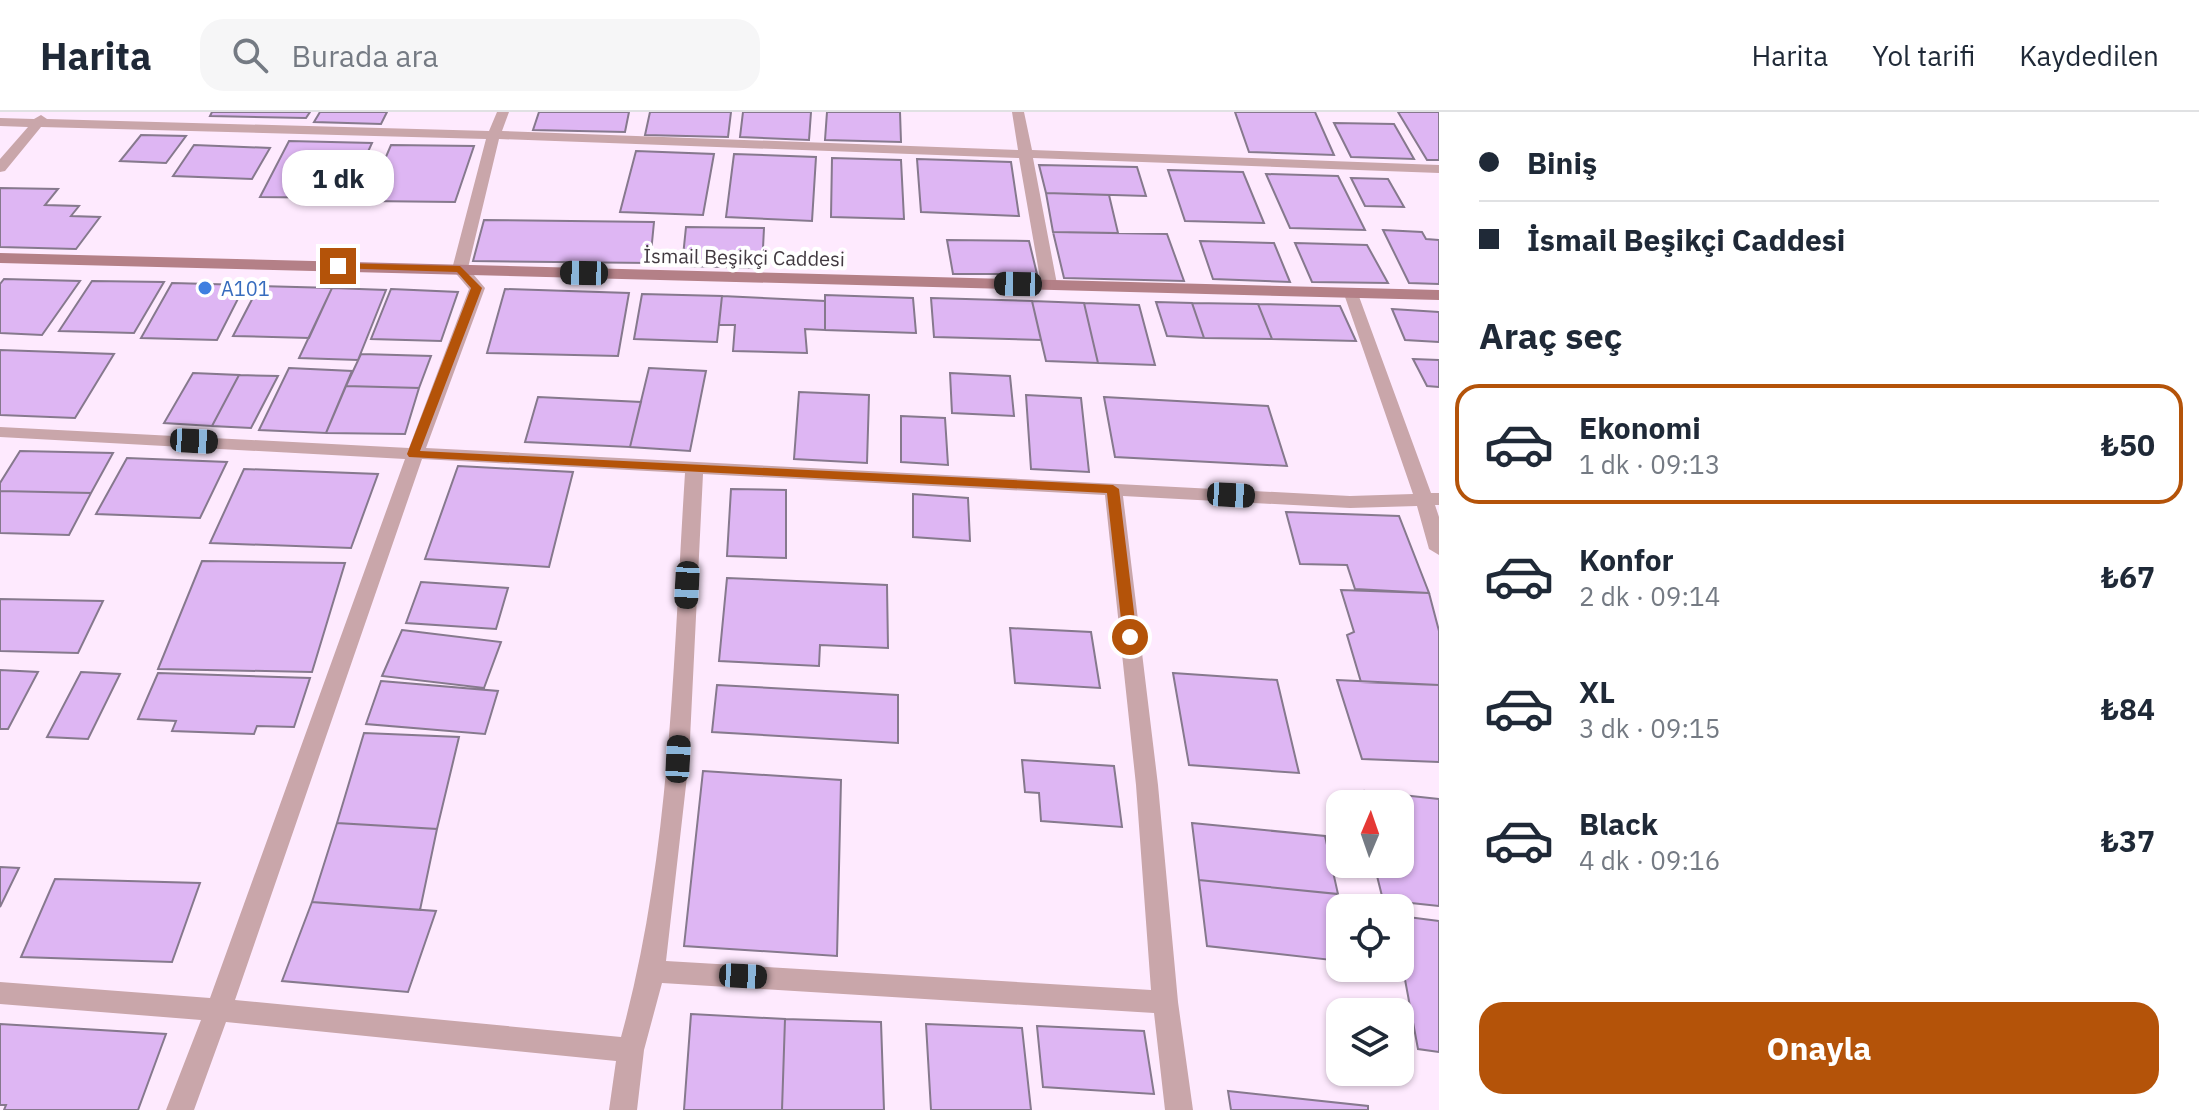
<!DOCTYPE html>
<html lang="tr">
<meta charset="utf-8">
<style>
body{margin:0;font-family:"IBM Plex Sans",sans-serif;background:#f6f6f7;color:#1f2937;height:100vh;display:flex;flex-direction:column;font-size:30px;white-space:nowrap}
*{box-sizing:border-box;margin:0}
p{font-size:26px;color:#747a83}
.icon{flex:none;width:44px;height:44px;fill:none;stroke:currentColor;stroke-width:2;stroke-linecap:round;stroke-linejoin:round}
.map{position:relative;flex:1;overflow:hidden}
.drawer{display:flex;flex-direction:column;background:#fff;width:760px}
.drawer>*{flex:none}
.hud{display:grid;align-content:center;height:176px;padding:0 40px;background:#fff}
.needle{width:52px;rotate:2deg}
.controls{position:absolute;left:1326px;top:678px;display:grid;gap:16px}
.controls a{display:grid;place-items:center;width:88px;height:88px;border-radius:16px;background:#fff;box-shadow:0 2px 6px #0004;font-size:40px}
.end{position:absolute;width:36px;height:36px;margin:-18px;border:10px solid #b45309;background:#fff;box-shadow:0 0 0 4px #fff}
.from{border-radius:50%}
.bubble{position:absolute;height:56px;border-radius:24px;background:#fff;box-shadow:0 2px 6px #0004;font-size:26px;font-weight:800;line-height:56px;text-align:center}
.car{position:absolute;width:24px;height:48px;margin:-24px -12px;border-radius:10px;box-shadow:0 0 6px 2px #0007;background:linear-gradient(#222 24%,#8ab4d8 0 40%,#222 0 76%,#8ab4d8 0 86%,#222 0)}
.hud b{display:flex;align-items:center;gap:28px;height:76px;font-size:30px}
.hud b+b{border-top:2px solid #e0e1e3}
.hud i{width:20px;height:20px;background:#1f2937}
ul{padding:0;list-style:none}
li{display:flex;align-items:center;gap:24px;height:120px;margin:0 16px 12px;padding:0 24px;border:4px solid transparent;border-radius:24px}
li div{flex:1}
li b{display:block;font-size:30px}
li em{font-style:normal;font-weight:800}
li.current{border-color:#b45309}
li>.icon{width:72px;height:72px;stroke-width:1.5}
h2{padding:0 40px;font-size:36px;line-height:96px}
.button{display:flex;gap:16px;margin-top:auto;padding:16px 40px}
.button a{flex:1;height:92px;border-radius:24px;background:#b45309;color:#fff;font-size:32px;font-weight:800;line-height:92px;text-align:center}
header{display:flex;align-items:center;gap:48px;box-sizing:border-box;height:112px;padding:0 40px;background:#fff;border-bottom:2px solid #e0e1e3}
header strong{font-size:38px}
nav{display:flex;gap:44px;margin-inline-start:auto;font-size:28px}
.search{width:560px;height:72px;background:#f6f6f7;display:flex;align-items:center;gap:20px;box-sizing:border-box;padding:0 28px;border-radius:24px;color:#747a83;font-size:30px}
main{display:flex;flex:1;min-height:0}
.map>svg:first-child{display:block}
.building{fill:#deb6f3;stroke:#86798d;stroke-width:2}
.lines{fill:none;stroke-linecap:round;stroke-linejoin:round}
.street{fill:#c9a6aa;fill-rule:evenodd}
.secondary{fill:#b48087;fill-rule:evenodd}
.route{fill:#b45309}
.shop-dot{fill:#3f7fe0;stroke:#fff;stroke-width:3}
.labels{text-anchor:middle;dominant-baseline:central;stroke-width:8;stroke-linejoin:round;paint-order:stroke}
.far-street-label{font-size:20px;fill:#423a41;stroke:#fff}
.far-shop-label{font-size:20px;fill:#366cbe;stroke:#fff;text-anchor:start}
</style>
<header>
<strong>Harita</strong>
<div class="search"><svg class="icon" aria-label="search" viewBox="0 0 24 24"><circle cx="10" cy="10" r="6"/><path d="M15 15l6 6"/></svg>Burada ara</div>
<nav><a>Harita</a><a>Yol tarifi</a><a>Kaydedilen</a></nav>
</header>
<main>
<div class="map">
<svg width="1439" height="998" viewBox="0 0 1439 998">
<rect width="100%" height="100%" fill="#feeafe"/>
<!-- building -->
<path class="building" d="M 212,0 L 310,0 L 306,6 L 210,4 Z
M 320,0 L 387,0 L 381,12 L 314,10 Z
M 539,0 L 629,0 L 625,20 L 533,18 Z
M 650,0 L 731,0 L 728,25 L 645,23 Z
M 743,0 L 811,0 L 809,28 L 740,25 Z
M 827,0 L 900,0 L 901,30 L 825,28 Z
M 1235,0 L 1315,0 L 1334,43 L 1249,40 Z
M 1398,0 L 1439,0 L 1439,48 L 1427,48 Z
M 1334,11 L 1394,12 L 1414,47 L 1351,45 Z
M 141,23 L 186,24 L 166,51 L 120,49 Z
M 289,29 L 372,31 L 347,86 L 260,85 Z
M 194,33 L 270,36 L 252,67 L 173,64 Z
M 391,33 L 474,34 L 455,90 L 367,89 Z
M 636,39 L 714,42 L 703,103 L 620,100 Z
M 734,42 L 816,45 L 812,109 L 726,105 Z
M 832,46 L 901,48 L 904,107 L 831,105 Z
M 917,47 L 1011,50 L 1019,104 L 921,100 Z
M 1039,53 L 1137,55 L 1146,84 L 1046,81 Z
M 1168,58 L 1243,60 L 1264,111 L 1185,109 Z
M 1266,62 L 1338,64 L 1365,118 L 1290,116 Z
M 1351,66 L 1388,67 L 1404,95 L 1365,94 Z
M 0,76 L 58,77 L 45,93 L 79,94 L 71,104 L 100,105 L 76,137 L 0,135 Z
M 1046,81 L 1109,83 L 1118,121 L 1053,120 Z
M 484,108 L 654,110 L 650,151 L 473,149 Z
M 686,115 L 764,116 L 762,156 L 682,154 Z
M 1383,118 L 1422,120 L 1426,127 L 1439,128 L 1439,172 L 1409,171 Z
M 1053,120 L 1167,122 L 1184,169 L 1064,166 Z
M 947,128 L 1029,129 L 1037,162 L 953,162 Z
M 1200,129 L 1274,131 L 1290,170 L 1213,167 Z
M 1295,131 L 1367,133 L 1388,171 L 1312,170 Z
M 4,167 L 80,169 L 42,223 L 0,221 L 0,172 Z
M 92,169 L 164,170 L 134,221 L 59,219 Z
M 172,171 L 245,173 L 217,228 L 141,226 Z
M 259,174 L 332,176 L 309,226 L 233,224 Z
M 332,176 L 386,178 L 358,248 L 299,246 Z
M 391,177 L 458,180 L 441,229 L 371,227 Z
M 505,177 L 629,181 L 618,244 L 487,241 Z
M 642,182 L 722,184 L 717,230 L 634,227 Z
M 825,183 L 913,186 L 916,221 L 825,218 Z
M 722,184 L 825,189 L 825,218 L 805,217 L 807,241 L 733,239 L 735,213 L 719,213 Z
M 931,186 L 1032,189 L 1041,228 L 934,225 Z
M 1032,189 L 1084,191 L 1098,251 L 1046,249 Z
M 1156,190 L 1192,191 L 1204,226 L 1167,224 Z
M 1084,191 L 1139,193 L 1155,253 L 1098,251 Z
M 1192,191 L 1258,192 L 1272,227 L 1204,226 Z
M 1258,192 L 1340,194 L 1356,229 L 1272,227 Z
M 1392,197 L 1439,200 L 1439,230 L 1405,228 Z
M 0,238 L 114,242 L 75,306 L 0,303 Z
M 361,242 L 431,244 L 419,276 L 346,274 Z
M 1413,247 L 1439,248 L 1439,275 L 1427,274 Z
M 289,256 L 352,259 L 326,321 L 259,318 Z
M 649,256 L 706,259 L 690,339 L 630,335 Z
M 193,261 L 239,263 L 212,314 L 164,311 Z
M 950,261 L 1010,264 L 1014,304 L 952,301 Z
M 239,263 L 278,264 L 251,316 L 212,314 Z
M 346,274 L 419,276 L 405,322 L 326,321 Z
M 799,280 L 869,283 L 867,351 L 794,347 Z
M 1026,283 L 1081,286 L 1089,360 L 1031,357 Z
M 538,285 L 641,290 L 630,335 L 525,330 Z
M 1104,285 L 1268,294 L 1287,354 L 1115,345 Z
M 901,304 L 945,306 L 948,353 L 901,350 Z
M 20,339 L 113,341 L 91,381 L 0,379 L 0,371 Z
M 127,346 L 227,350 L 200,406 L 96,402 Z
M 458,354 L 573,360 L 549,455 L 425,447 Z
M 244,357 L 378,362 L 351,436 L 210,431 Z
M 731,377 L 786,378 L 786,446 L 727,444 Z
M 0,379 L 91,381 L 69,423 L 0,421 Z
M 913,382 L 968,386 L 970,429 L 913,425 Z
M 1286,400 L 1399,404 L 1429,481 L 1355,477 L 1347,453 L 1300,452 Z
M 202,449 L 345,451 L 312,560 L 158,557 Z
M 727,466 L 887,473 L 888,536 L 820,533 L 819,554 L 719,549 Z
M 421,470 L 508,476 L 496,517 L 406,511 Z
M 1341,478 L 1429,481 L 1439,519 L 1439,573 L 1361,570 L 1347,523 L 1354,520 Z
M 0,487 L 103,489 L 78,541 L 0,539 Z
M 1010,516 L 1091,520 L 1100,576 L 1015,571 Z
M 402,518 L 501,530 L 484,576 L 382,564 Z
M 0,558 L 38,560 L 8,617 L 0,617 Z
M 81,560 L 120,562 L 88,627 L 47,625 Z
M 158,561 L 310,566 L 294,615 L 257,614 L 254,622 L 172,619 L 176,609 L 138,607 Z
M 1173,561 L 1277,568 L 1299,661 L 1189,653 Z
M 1337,568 L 1439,573 L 1439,650 L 1362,647 Z
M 381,569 L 498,579 L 485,622 L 366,612 Z
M 717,573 L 898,583 L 898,631 L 712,620 Z
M 364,621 L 459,625 L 437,717 L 337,711 Z
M 1022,648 L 1114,654 L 1122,715 L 1041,709 L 1039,681 L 1025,680 Z
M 703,659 L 841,668 L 837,844 L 684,834 Z
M 1365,679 L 1439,687 L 1439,794 L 1383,788 L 1374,752 L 1400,752 L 1400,692 L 1368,692 Z
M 337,711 L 437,717 L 420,798 L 312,790 Z
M 1192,711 L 1325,724 L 1338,782 L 1199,768 Z
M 0,755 L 19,756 L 0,795 Z
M 55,767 L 200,771 L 172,850 L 21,845 Z
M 1199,768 L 1338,782 L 1341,796 L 1340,849 L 1207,834 Z
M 312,790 L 436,799 L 408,880 L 282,869 Z
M 1400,804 L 1439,809 L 1439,940 L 1418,937 L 1400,841 Z
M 691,902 L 785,907 L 782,998 L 684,998 Z
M 785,907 L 881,910 L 884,998 L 782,998 Z
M 0,912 L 166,922 L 138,998 L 4,998 L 6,993 L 0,993 Z
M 926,912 L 1022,916 L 1031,998 L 931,998 Z
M 1037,914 L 1144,919 L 1154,982 L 1043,975 Z
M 1228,979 L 1368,994 L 1368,998 L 1231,998 Z"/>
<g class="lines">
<!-- street -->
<path class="street" d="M 497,0 L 509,0 L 502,19 L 1018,38 L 1012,0 L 1024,0 L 1032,38 L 1439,53 L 1439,61 L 1033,46 L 1057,172 L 1049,177 L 1041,172 L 1019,46 L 499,27 L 468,156 L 485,176 L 426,336 L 1350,384 L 1413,382 L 1344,182 L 1352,177 L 1357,179 L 1431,381 L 1439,381 L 1439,393 L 1435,393 L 1439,405 L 1439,443 L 1429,437 L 1417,394 L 1350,396 L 1123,384 L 1158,673 L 1178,890 L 1193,998 L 1165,998 L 1154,901 L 662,871 L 644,938 L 637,998 L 609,998 L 616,949 L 226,910 L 194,998 L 166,998 L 201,908 L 0,892 L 0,870 L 210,886 L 405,347 L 0,325 L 0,315 L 409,336 L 469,177 L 452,157 L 486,27 L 41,15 L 5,59 L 0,60 L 0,47 L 28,15 L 0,14 L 0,6 L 34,7 L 41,3 L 47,7 L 489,19 ZM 422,347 L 685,361 C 673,548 671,744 621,925 L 235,888 ZM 703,362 L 1105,383 L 1136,673 L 1151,878 L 666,849 L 689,647 Z"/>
<!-- secondary -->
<path class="secondary" d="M 0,141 L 1439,178 L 1439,188 L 0,151 Z"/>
</g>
<!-- route -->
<path class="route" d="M 338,151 L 460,154 L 482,176 L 420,339 L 1113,373 L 1119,377 L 1137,525 L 1130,530 L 1123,525 L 1107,381 L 409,345 L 407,342 L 471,176 L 457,160 L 334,156 Z"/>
<!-- markers -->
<circle class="shop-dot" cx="205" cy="176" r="8"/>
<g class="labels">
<!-- far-street labels -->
<g class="far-street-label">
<text transform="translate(744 145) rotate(1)">İsmail Beşikçi Caddesi</text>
</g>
<!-- far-shop labels -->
<g class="far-shop-label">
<text x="221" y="176">A101</text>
</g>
</g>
</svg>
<div class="controls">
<a><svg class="needle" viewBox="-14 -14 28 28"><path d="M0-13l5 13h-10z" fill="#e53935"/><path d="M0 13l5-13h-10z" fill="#747a83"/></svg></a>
<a><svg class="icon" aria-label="locate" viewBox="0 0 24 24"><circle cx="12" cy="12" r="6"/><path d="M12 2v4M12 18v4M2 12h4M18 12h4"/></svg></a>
<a><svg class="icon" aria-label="layers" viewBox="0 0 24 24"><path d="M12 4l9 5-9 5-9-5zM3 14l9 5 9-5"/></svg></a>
</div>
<i class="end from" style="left:1130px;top:525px"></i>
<i class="end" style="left:338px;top:154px"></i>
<div class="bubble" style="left:282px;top:38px;width:112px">1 dk</div>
<i class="car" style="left:584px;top:161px;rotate:271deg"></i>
<i class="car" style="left:1018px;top:172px;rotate:271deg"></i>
<i class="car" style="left:194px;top:329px;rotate:93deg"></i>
<i class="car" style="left:1231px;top:383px;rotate:93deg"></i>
<i class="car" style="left:687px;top:473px;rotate:183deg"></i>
<i class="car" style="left:678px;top:647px;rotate:3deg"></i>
<i class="car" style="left:743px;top:864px;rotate:93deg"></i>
</div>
<section class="drawer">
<div class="hud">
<b><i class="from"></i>Biniş</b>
<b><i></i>İsmail Beşikçi Caddesi</b>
</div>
<h2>Araç seç</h2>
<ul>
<li class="current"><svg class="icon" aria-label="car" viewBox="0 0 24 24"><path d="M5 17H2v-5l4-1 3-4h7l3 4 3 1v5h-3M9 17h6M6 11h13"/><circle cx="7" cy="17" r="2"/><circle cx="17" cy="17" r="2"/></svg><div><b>Ekonomi</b><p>1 dk · 09:13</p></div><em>₺50</em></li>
<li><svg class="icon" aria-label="car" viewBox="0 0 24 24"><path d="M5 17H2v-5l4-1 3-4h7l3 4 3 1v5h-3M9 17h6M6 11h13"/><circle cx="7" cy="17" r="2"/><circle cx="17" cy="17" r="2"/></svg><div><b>Konfor</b><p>2 dk · 09:14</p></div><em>₺67</em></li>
<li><svg class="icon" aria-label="car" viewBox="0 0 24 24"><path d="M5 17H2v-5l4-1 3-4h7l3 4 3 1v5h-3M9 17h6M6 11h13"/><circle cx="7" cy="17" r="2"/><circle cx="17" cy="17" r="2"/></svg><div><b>XL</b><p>3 dk · 09:15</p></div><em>₺84</em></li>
<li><svg class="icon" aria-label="car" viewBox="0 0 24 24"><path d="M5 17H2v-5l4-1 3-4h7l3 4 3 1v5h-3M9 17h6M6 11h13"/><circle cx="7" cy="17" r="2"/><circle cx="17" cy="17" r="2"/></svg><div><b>Black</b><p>4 dk · 09:16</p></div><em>₺37</em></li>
</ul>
<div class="button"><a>Onayla</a></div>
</section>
</main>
